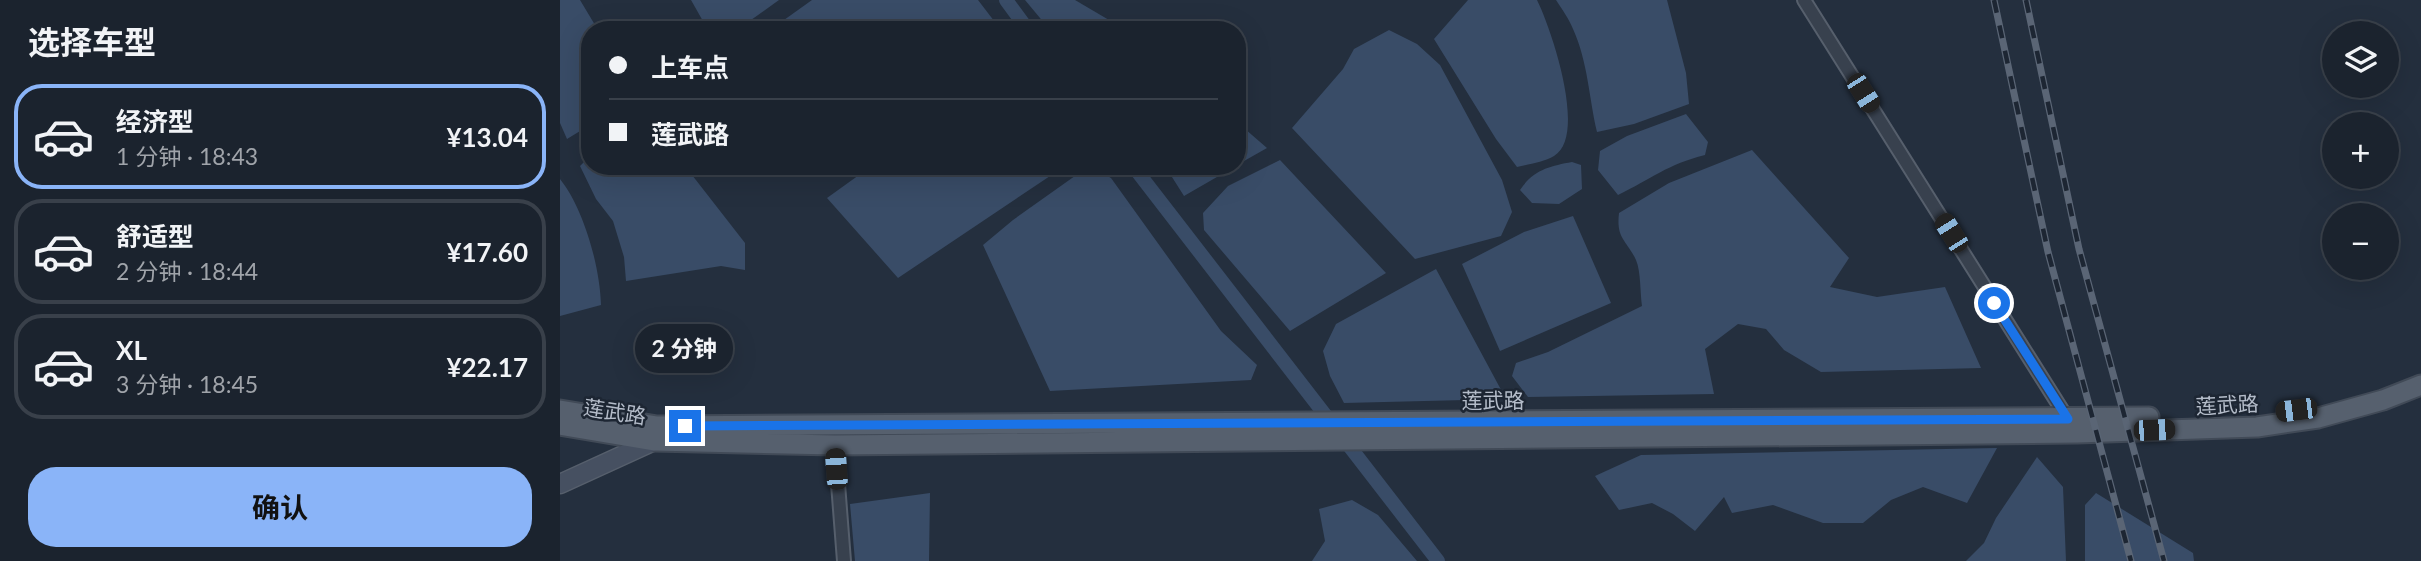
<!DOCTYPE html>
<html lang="zh">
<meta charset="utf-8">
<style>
body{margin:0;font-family:Lato,"Noto Sans SC",sans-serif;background:#282f3a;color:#f1f3f6;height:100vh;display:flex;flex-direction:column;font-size:26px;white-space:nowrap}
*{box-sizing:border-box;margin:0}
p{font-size:23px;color:#a0a4aa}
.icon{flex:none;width:38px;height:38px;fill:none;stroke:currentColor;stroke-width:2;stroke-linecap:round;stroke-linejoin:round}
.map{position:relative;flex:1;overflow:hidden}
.panel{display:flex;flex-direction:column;background:#1b232e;width:560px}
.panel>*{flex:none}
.top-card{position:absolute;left:21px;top:21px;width:665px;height:154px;border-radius:28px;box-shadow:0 7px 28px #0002,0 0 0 2px #39404a;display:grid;align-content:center;height:154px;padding:0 28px;background:#1b232e}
.buttons{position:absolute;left:1762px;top:21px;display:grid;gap:14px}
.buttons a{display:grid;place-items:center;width:77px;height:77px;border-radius:50%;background:#1b232e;box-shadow:0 7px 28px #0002,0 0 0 2px #39404a;font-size:35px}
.end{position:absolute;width:32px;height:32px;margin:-16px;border:9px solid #1a73e8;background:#fff;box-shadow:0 0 0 4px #fff}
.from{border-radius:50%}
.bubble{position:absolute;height:49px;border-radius:24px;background:#1b232e;box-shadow:0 7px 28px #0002,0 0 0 2px #39404a;font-size:23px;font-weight:700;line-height:49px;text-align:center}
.car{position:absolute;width:21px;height:42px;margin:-21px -10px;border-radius:9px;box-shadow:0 0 5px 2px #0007;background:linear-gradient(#222 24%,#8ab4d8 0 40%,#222 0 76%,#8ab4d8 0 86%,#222 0)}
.top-card b{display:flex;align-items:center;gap:24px;height:66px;font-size:26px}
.top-card b+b{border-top:2px solid #39404a}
.top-card i{width:18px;height:18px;background:#f1f3f6}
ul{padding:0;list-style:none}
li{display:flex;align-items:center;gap:21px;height:105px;margin:0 14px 10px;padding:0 14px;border:4px solid #39404a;border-radius:28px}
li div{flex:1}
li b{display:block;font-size:26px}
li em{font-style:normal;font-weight:700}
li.current{border-color:#8ab4f8}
li>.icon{width:63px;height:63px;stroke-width:1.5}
h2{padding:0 28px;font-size:32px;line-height:84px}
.action{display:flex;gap:14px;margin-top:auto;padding:14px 28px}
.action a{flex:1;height:80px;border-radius:28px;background:#8ab4f8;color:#111;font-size:28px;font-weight:700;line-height:80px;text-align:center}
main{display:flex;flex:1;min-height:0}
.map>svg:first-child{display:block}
.water{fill:#394c67}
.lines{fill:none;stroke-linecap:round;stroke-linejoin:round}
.canal{stroke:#394c67;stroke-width:14}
.street-casing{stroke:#565f6c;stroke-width:16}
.secondary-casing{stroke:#565f6c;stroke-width:21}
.primary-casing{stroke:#414a57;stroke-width:23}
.street{stroke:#38414e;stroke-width:12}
.secondary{stroke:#465061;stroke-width:18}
.primary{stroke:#56606e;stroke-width:19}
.rail-casing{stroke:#5a6575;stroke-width:7}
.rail{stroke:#1d2633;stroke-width:4.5;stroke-dasharray:13;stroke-linecap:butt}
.route{stroke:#1a73e8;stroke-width:9}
.labels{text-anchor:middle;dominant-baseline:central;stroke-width:5;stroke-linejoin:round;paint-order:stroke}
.street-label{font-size:21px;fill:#b4bcc9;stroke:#1d2633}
</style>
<main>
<section class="panel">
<h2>选择车型</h2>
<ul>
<li class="current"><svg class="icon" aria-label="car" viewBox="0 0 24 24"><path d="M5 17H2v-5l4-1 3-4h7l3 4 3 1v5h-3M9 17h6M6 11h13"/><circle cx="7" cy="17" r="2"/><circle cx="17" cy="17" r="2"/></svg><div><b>经济型</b><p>1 分钟 · 18:43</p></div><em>¥13.04</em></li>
<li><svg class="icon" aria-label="car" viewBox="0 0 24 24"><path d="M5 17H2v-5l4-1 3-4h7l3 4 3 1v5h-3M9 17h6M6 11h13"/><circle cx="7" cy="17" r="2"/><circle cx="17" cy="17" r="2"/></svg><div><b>舒适型</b><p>2 分钟 · 18:44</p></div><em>¥17.60</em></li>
<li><svg class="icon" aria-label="car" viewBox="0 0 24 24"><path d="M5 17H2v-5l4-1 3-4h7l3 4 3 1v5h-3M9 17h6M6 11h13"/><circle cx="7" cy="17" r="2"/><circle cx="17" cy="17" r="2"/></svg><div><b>XL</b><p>3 分钟 · 18:45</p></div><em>¥22.17</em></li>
</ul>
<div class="action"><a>确认</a></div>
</section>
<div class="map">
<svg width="1861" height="561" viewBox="0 0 1861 561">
<rect width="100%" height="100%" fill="#242f3e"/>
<!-- water -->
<path class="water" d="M 0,0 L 20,0 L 38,30 L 30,30 L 30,125 L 7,139 L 0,123 Z
M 131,0 L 219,0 L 177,30 L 148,30 Z
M 252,0 L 418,0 L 441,30 L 210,30 Z
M 465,0 L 515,0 L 566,30 L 490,30 Z
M 908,0 L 977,0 C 991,28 1028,136 994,156 C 984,162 969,164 957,167 L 936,139 L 874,39 Z
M 996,0 L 1107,0 L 1126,73 L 1129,104 L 1074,124 L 1037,132 C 1029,98 1028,62 1013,29 C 1009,19 1002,9 996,0 Z
M 829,30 L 857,44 L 880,65 L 942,180 L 952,212 L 941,236 L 855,259 L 732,128 L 783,69 L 794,49 Z
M 1126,114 L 1148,142 L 1145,155 C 1108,164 1091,179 1058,195 L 1038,170 L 1040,151 L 1067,136 Z
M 677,122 L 707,148 L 677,165 Z
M 1192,150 L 1289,258 L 1270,287 L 1317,297 L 1385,287 L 1421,368 L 1261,372 L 1224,350 L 1206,329 L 1178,324 L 1145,349 L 1154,394 L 968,397 L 952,376 L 956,363 L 988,352 L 1082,306 C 1080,292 1081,272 1076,260 C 1066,239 1056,239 1059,213 L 1109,183 Z
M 30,156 L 30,166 L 125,166 L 185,243 L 185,270 L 161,266 L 66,281 L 64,257 L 53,221 L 36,199 L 20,166 Z
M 720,160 L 826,273 L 730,331 L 644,230 L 643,213 L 668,186 Z
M 1012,162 L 1021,165 L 1022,189 L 999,204 L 972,203 L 960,190 C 973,170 990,166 1012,162 Z
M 292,166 L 505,166 L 338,278 L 267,198 L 299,175 Z
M 529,166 L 551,178 L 661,331 L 697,365 L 691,380 L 490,391 L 423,245 L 453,220 Z
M 605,166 L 676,166 L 624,196 Z
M 0,179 C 24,209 40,267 41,305 L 0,316 Z
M 1013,216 L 1051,303 L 940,351 L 902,264 L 964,232 Z
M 876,269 L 946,399 L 784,403 L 770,376 L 763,351 L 776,324 Z
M 1437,448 L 1407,503 L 1363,487 L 1331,500 L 1303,523 L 1263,523 L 1213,505 L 1172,513 L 1164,497 L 1135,531 L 1113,514 L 1092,503 L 1059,510 L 1035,476 L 1081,455 Z
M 1477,457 L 1503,487 L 1506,561 L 1406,561 L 1424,543 L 1436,518 Z
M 370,493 L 369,561 L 295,561 L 290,504 Z
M 1536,493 L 1633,553 L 1634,561 L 1525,561 L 1525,505 Z
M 792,500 L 818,515 L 857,561 L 752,561 L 765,541 L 759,509 Z"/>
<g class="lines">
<!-- canal -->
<path class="canal" d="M 446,0 L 468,30
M 573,166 L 878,561"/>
<!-- street casing -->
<g class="street-casing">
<path id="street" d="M 1244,0 L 1509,421
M 275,445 L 284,561"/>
</g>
<!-- secondary casing -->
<g class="secondary-casing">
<path id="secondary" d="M 0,484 L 94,441"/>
</g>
<!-- primary casing -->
<g class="primary-casing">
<path id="primary" d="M 0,410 L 97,426 L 1589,417
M 0,425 L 94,441 L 275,445 L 1517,433 L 1697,427 L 1758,418 L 1823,400 L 1861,385"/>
</g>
<!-- street -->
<use href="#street" class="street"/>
<!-- secondary -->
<use href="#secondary" class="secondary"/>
<!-- primary -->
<use href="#primary" class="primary"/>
<!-- rail casing -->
<g class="rail-casing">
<path id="rail" d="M 1434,0 L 1488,252 L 1571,561
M 1466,0 L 1519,249 L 1604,561"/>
</g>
<!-- rail -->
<use href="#rail" class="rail"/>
</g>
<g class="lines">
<!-- route -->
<path class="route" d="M 125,426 L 1508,419 L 1434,303"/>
</g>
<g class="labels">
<!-- street labels -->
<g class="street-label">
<text x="933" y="399">莲武路</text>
<text transform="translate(1667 404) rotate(-3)">莲武路</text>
<text transform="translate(55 411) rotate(9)">莲武路</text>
</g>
</g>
</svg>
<div class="buttons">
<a><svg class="icon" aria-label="layers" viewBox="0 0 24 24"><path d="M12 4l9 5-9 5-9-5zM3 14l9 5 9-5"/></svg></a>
<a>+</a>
<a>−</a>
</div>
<i class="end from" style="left:1434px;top:303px"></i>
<i class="end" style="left:125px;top:426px"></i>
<div class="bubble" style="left:75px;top:324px;width:98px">2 分钟</div>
<i class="car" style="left:1303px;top:93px;rotate:148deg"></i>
<i class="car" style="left:1391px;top:233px;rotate:328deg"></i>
<i class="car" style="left:1736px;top:410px;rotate:263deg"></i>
<i class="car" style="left:1594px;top:430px;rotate:88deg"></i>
<i class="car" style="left:276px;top:469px;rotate:356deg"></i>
<div class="top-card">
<b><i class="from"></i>上车点</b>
<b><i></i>莲武路</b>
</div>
</div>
</main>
